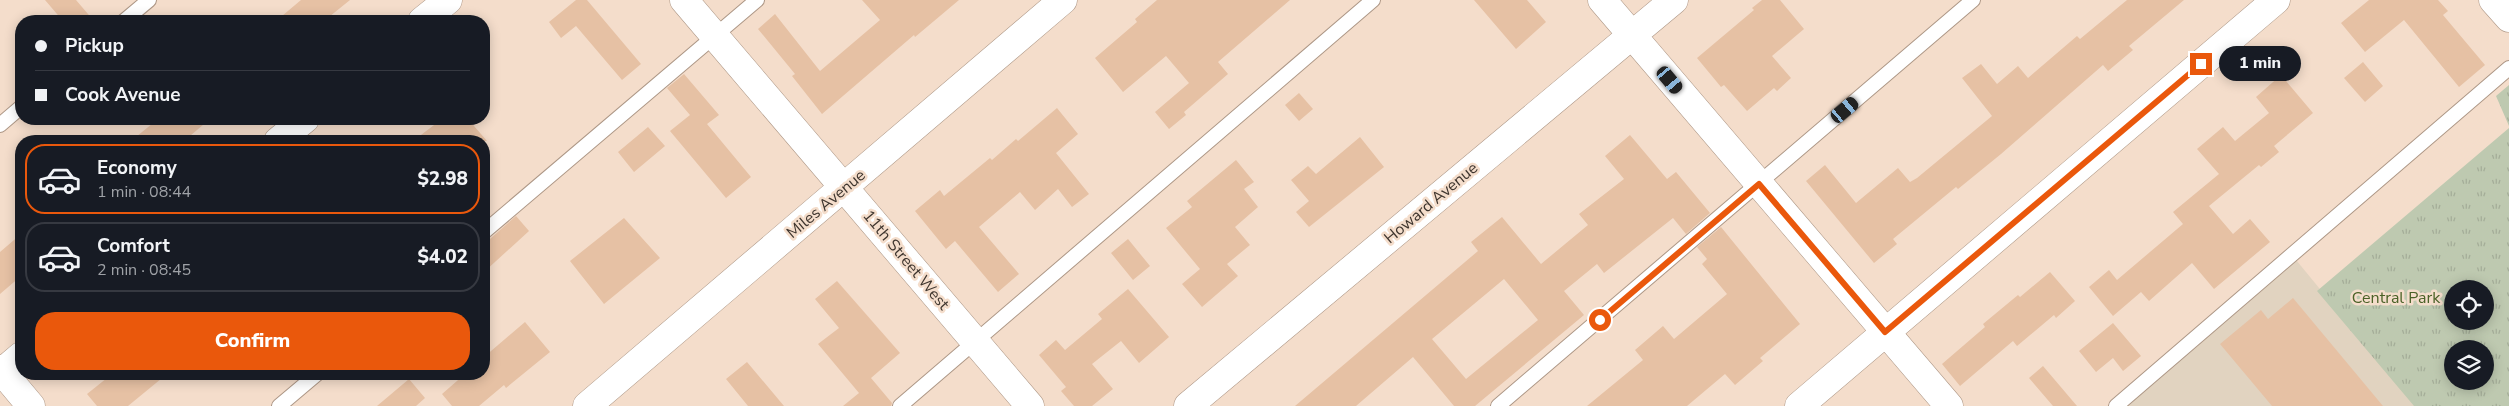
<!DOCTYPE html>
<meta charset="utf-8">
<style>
body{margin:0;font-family:"Nunito Sans",sans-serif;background:#242831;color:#f1f3f6;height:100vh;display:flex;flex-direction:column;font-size:19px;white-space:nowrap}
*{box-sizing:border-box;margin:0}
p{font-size:16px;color:#9ea1a6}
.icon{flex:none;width:28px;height:28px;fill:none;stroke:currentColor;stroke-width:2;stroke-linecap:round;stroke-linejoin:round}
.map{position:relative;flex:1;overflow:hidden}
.details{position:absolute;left:15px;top:135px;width:475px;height:245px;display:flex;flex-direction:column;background:#171b24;border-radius:20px;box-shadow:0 2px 12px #0003}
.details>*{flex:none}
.hud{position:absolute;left:15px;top:15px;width:475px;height:110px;border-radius:20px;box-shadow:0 2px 12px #0003;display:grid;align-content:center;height:110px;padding:0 20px;background:#171b24}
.buttons{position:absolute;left:2444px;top:280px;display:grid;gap:10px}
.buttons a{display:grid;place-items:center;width:50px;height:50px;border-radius:50%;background:#171b24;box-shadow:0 2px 12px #0003;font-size:25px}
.end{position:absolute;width:22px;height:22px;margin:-11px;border:6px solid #ea580c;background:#fff;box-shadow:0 0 0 2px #fff}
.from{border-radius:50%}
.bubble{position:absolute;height:35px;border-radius:18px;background:#171b24;box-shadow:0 2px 12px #0003;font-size:16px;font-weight:800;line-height:35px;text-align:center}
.car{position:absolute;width:15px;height:30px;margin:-15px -8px;border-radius:6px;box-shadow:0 0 4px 1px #0007;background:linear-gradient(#222 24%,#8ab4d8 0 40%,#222 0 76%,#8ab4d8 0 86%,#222 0)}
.hud b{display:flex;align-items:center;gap:18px;height:48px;font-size:19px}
.hud b+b{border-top:1px solid #363941}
.hud i{width:12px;height:12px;background:#f1f3f6}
ul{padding:9px 0 0;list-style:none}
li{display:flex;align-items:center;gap:15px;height:70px;margin:0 10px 8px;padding:0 10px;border:2px solid #363941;border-radius:20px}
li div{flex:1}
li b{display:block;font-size:19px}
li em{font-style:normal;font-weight:800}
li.active{border-color:#ea580c}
li>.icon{width:45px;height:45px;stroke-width:1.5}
.cta{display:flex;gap:10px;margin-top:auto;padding:10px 20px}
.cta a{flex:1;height:58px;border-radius:20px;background:#ea580c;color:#fff;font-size:20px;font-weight:800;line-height:58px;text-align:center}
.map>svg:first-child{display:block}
.commercial{fill:#e1d3c0}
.park{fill:url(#park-tufts);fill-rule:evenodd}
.building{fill:#e6c1a4;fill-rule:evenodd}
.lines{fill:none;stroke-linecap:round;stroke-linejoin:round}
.service-casing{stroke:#ad9786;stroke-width:16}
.minor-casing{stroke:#ad9786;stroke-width:29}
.service{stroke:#fff;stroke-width:14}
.minor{stroke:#fff;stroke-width:28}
.route{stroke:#ea580c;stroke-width:6}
.labels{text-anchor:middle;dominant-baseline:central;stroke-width:5;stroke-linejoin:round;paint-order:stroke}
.street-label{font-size:16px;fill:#3e352e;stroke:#f4ddcb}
.park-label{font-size:16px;fill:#4a6127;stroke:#f4ddcb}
</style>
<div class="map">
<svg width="2509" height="406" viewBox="0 0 2509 406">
<defs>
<pattern id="park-tufts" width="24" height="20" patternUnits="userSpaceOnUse" patternTransform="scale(1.25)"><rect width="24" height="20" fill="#bec9b0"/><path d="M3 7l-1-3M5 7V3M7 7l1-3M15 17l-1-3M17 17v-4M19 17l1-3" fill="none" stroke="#a4ad98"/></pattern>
</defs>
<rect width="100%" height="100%" fill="#f4ddcb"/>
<!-- commercial -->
<path class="commercial" d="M 2292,255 L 2416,406 L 2116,406 Z"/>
<!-- park -->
<path class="park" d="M 2509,85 L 2509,126 L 2496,96 Z
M 2509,128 L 2509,406 L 2414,406 L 2317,291 ZM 2452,289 L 2485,289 L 2485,321 L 2452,321 ZM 2452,349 L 2485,349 L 2485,381 L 2452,381 Z"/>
<!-- building -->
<path class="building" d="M 45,0 L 76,0 L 94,21 L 63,21 Z
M 301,0 L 350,0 L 324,21 L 276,21 Z
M 576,0 L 587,0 L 641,64 L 622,80 L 576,26 L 561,38 L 549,22 Z
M 862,0 L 959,0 L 915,37 L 914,35 L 822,114 L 792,76 L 795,74 L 758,29 L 775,14 L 820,71 L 880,20 Z
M 1157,0 L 1290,0 L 1218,62 L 1228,74 L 1184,112 L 1186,115 L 1169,129 L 1155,112 L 1189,83 L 1166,56 L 1123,92 L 1095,58 L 1137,22 L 1135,19 Z
M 1474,0 L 1527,0 L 1546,22 L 1516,49 Z
M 1762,0 L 1780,0 L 1804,29 L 1772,56 L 1791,78 L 1777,91 L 1774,88 L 1747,111 L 1724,85 L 1721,87 L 1697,58 L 1754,10 L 1752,8 Z
M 2127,0 L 2184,0 L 2129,46 L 2133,50 L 2108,71 L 2103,65 L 2001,154 L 1958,189 L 1956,187 L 1893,239 L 1897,244 L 1874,263 L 1806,181 L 1825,165 L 1856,203 L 1898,168 L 1910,182 L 1917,178 L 1992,116 L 1962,78 L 1981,64 L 1997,84 L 2018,66 L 2028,78 L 2077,36 L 2080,39 Z
M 2369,0 L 2438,0 L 2448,11 L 2443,15 L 2485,65 L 2459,87 L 2404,20 L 2365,52 L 2341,23 Z
M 2363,62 L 2383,86 L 2365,102 L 2344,78 Z
M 684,74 L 719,115 L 707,124 L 751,177 L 726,198 L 670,131 L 690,115 L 667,88 Z
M 2281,75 L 2313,113 L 2274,146 L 2279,152 L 2261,167 L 2259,165 L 2209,206 L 2233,234 L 2250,219 L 2270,242 L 2214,289 L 2192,263 L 2149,301 L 2141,292 L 2113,316 L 2089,287 L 2109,270 L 2117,280 L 2183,224 L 2173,212 L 2219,174 L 2197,149 L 2223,127 L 2235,141 L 2269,113 L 2256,97 Z
M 1299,93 L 1313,109 L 1299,121 L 1285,105 Z
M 1057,108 L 1078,134 L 1056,153 L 1089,194 L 1072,207 L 1058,189 L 1035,210 L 1020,192 L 979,227 L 1019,274 L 998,292 L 955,241 L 946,249 L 915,211 L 940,190 L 944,196 L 990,158 L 992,160 L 1016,139 L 1018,141 Z
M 158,119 L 210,119 L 184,141 L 131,141 Z
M 442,119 L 468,119 L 487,141 L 413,141 Z
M 648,127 L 665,146 L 634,172 L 618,152 Z
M 1630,135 L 1667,179 L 1676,172 L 1710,213 L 1686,234 L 1673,218 L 1604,273 L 1597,264 L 1564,291 L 1584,315 L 1475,406 L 1454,406 L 1413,357 L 1356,406 L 1295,406 L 1478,251 L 1471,242 L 1502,217 L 1541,264 L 1588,225 L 1579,214 L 1624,179 L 1605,156 ZM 1504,279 L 1538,320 L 1466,379 L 1432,339 Z
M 1360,137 L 1384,167 L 1309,227 L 1296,212 L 1309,201 L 1291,180 L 1308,166 L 1316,174 Z
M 1236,160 L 1254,182 L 1244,189 L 1258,207 L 1235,227 L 1250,245 L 1227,264 L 1238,276 L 1202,307 L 1182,284 L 1200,269 L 1166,228 L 1192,207 L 1187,201 Z
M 516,216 L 529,231 L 484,272 L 484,241 L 490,239 Z
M 624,218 L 660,258 L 604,304 L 570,261 Z
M 1721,227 L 1800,324 L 1760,358 L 1763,361 L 1735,385 L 1725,374 L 1687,406 L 1587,406 L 1643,360 L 1635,350 L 1663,326 L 1674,339 L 1727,294 L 1702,264 L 1707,259 L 1697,247 Z
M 21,234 L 21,276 L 0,294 L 0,252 Z
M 1128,239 L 1150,266 L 1133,280 L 1111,253 Z
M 2050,272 L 2075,301 L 2056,318 L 2054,315 L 2017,346 L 2013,341 L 1960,386 L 1942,364 L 1985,327 L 1983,324 L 2018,295 L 2020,297 Z
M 837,281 L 900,353 L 871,378 L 892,403 L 891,406 L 843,406 L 859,393 L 818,344 L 839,328 L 815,299 Z
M 1128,289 L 1169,337 L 1139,363 L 1121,341 L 1092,364 L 1113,389 L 1092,406 L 1074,406 L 1061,391 L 1066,387 L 1039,355 L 1056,340 L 1065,350 L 1102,319 L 1098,314 Z
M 2293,298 L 2383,406 L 2272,406 L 2220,344 L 2261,310 L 2268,319 Z
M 525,322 L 550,352 L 506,388 L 504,385 L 479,406 L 452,406 L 442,394 L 465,374 L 484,374 L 484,357 Z
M 2113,323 L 2141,356 L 2123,371 L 2113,358 L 2096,372 L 2079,351 Z
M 747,362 L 784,406 L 748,406 L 726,379 Z
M 2043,366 L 2077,406 L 2053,406 L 2029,378 Z
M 112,374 L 167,374 L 128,406 L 97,406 L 87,394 Z
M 409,379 L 425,398 L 416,406 L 377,406 Z"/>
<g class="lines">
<!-- service casing -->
<g class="service-casing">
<path id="service" d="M 124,21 L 149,0
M 0,125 L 21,107
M 484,232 L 757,0
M 279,406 L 317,374
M 900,406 L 1373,0
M 1498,406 L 1973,0
M 2116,406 L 2509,68"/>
</g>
<!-- minor casing -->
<g class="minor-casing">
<path id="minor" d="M 684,0 L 1030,406
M 1602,0 L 1949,406
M 2493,0 L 2509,18
M 422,21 L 448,0
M 278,141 L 305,119
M 0,369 L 31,406
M 2,372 L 21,356
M 587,406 L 1063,0
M 1188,406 L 1674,0
M 1799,406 L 2276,0"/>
</g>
<!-- service -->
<use href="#service" class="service"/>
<!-- minor -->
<use href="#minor" class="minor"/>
</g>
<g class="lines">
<!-- route -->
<path class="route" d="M 1600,320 L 1759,184 L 1885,332 L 2201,64"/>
</g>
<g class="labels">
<!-- street labels -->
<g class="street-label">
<text transform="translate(1431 203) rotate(-40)">Howard Avenue</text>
<text transform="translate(826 204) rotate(-40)">Miles Avenue</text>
<text transform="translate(906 260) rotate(50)">11th Street West</text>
</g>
<!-- park labels -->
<g class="park-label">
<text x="2396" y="298">Central Park</text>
</g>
</g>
</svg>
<div class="buttons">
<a><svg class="icon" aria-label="locate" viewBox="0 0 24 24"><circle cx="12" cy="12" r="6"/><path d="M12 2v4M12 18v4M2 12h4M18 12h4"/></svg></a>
<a><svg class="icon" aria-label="layers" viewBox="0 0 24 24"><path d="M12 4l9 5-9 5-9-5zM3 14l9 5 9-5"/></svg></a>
</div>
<i class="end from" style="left:1600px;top:320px"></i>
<i class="end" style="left:2201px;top:64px"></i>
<div class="bubble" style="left:2219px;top:46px;width:82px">1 min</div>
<i class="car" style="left:1670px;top:80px;rotate:140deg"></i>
<i class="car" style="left:1845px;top:110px;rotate:50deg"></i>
<div class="hud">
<b><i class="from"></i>Pickup</b>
<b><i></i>Cook Avenue</b>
</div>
<section class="details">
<ul>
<li class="active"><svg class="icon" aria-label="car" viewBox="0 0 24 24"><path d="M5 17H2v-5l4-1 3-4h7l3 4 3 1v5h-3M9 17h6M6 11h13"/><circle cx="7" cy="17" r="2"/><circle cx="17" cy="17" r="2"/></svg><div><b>Economy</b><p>1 min · 08:44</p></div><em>$2.98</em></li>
<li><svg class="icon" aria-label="car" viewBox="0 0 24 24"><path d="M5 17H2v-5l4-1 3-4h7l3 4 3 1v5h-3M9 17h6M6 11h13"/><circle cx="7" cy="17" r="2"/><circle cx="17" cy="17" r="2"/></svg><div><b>Comfort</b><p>2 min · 08:45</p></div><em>$4.02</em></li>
</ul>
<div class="cta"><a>Confirm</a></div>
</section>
</div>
